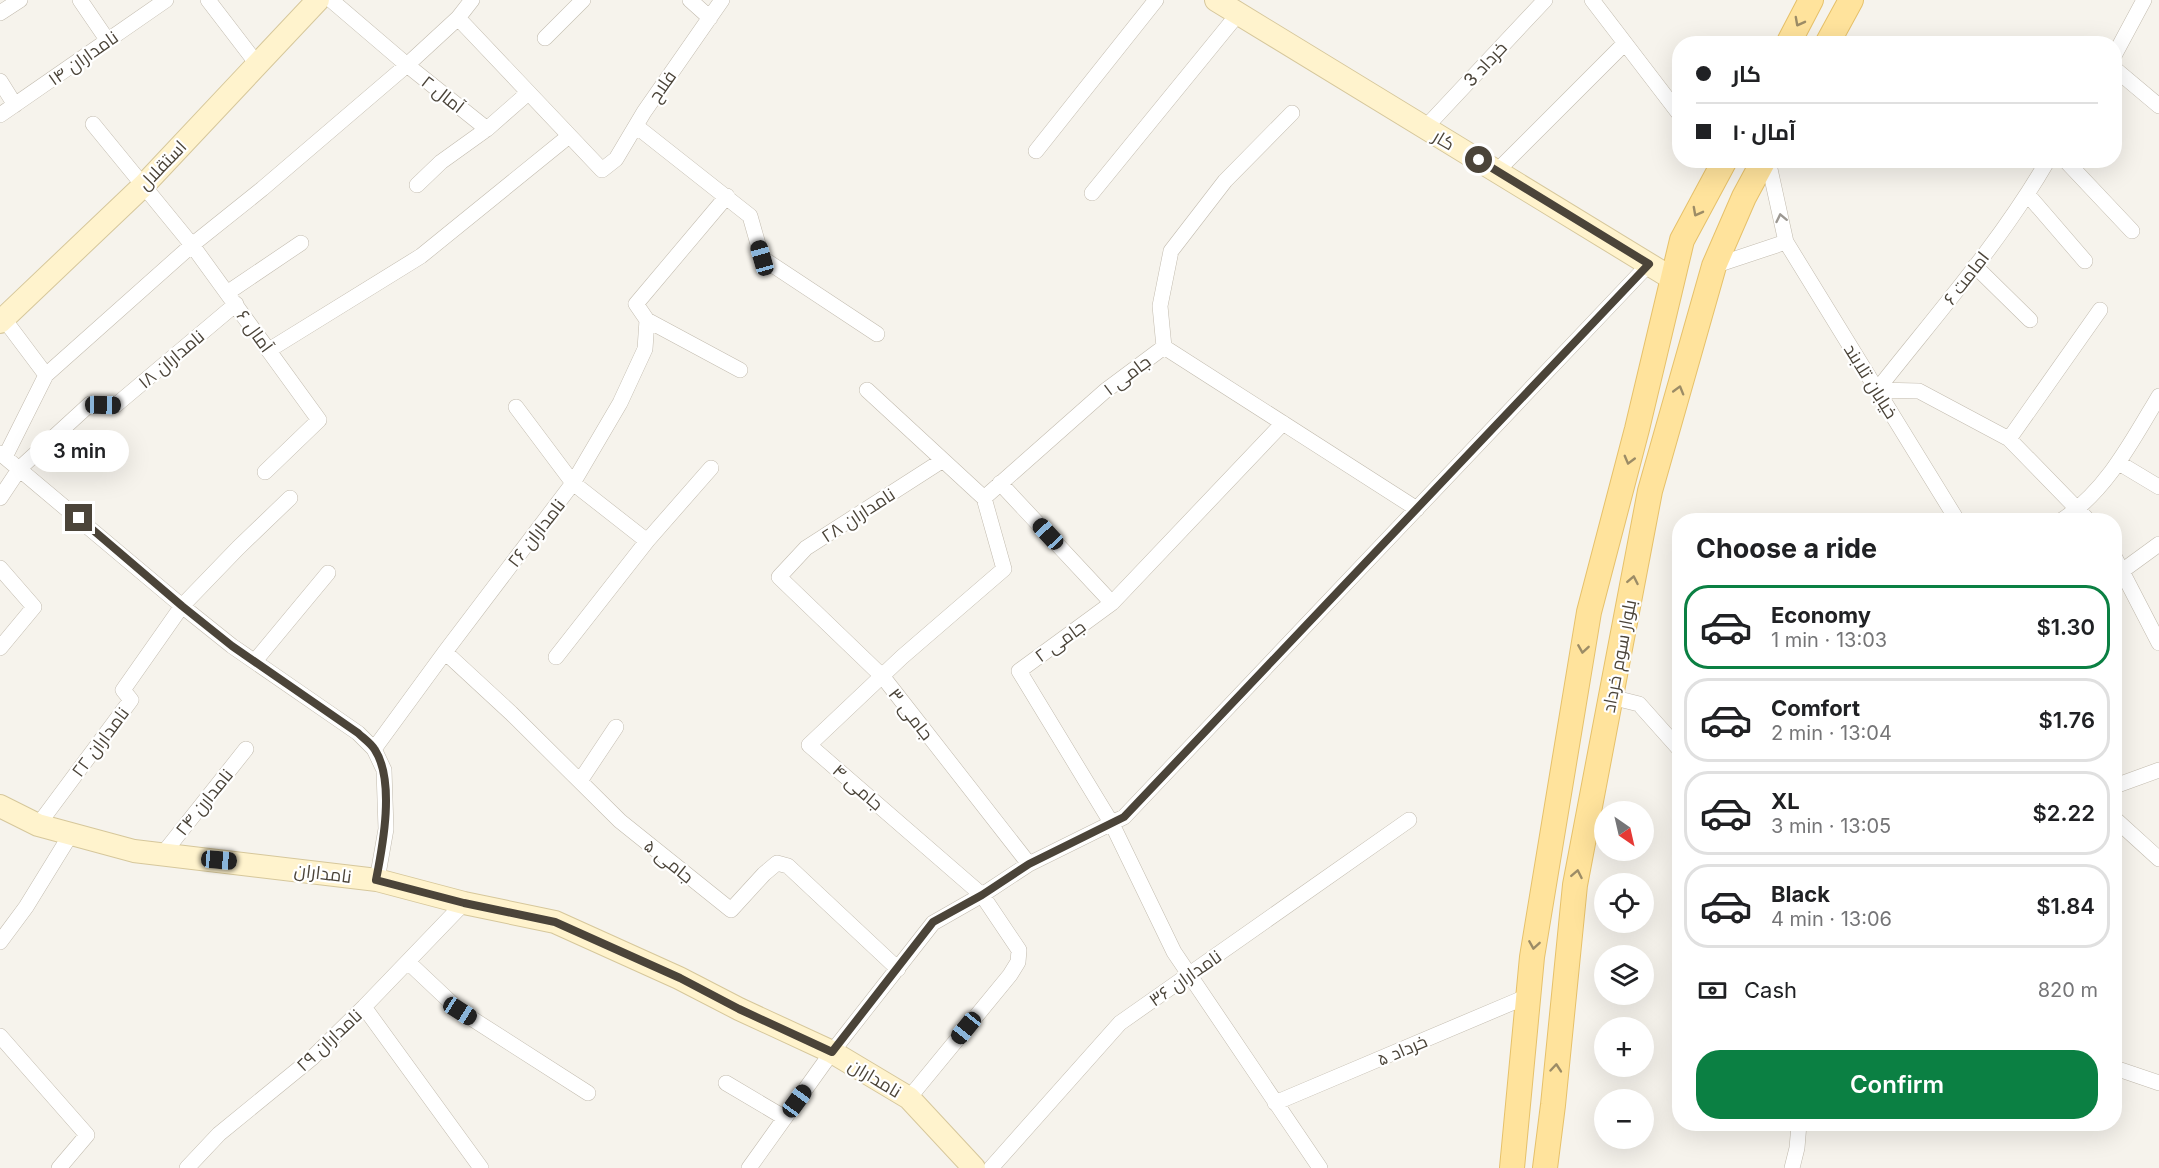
<!DOCTYPE html>
<meta charset="utf-8">
<style>
body{margin:0;font-family:Inter,Cairo,sans-serif;background:#f2f2f2;color:#202124;height:100vh;display:flex;flex-direction:column;font-size:22px;white-space:nowrap}
*{box-sizing:border-box;margin:0}
p{font-size:20px;color:#757577}
.icon{flex:none;width:33px;height:33px;fill:none;stroke:currentColor;stroke-width:2;stroke-linecap:round;stroke-linejoin:round}
.map{position:relative;flex:1;overflow:hidden}
.panel{position:absolute;left:1672px;top:513px;width:450px;height:618px;display:flex;flex-direction:column;background:#fff;border-radius:24px;box-shadow:0 6px 24px #0002}
.panel>*{flex:none}
.hud{position:absolute;left:1672px;top:36px;width:450px;height:132px;border-radius:24px;box-shadow:0 6px 24px #0002;display:grid;align-content:center;height:132px;padding:0 24px;background:#fff}
.needle{width:39px;rotate:146deg}
.fabs{position:absolute;left:1594px;top:801px;display:grid;gap:12px}
.fabs a{display:grid;place-items:center;width:60px;height:60px;border-radius:50%;background:#fff;box-shadow:0 6px 24px #0002;font-size:30px}
.end{position:absolute;width:27px;height:27px;margin:-14px;border:8px solid #4b4439;background:#fff;box-shadow:0 0 0 3px #fff}
.from{border-radius:50%}
.bubble{position:absolute;height:42px;border-radius:21px;background:#fff;box-shadow:0 6px 24px #0002;font-size:20px;font-weight:600;line-height:42px;text-align:center}
.car{position:absolute;width:18px;height:36px;margin:-18px -9px;border-radius:8px;box-shadow:0 0 4px 2px #0007;background:linear-gradient(#222 24%,#8ab4d8 0 40%,#222 0 76%,#8ab4d8 0 86%,#222 0)}
.hud b{display:flex;align-items:center;gap:21px;height:57px;font-size:22px}
.hud b+b{border-top:2px solid #e0e0e0}
.hud i{width:15px;height:15px;background:#202124}
ul{padding:0;list-style:none}
li{display:flex;align-items:center;gap:18px;height:84px;margin:0 12px 9px;padding:0 12px;border:3px solid #e0e0e0;border-radius:24px}
li div{flex:1}
li b{display:block;font-size:22px}
li em{font-style:normal;font-weight:600}
li.active{border-color:#0b8043}
li>.icon{width:54px;height:54px;stroke-width:1.5}
h2{padding:0 24px;font-size:27px;line-height:72px}
.pay{display:flex;align-items:center;gap:15px;height:66px;padding:0 24px;font-size:22px}
.pay p{margin-inline-start:auto}
.cta{display:flex;gap:12px;margin-top:auto;padding:12px 24px}
.cta a{flex:1;height:69px;border-radius:24px;background:#0b8043;color:#fff;font-size:24px;font-weight:600;line-height:69px;text-align:center}
.map>svg:first-child{display:block}
.lines{fill:none;stroke-linecap:round;stroke-linejoin:round}
.street-casing{stroke:#c2bbae;stroke-width:16}
.secondary-casing{stroke:#d6c79b;stroke-width:24}
.primary-casing{stroke:#e6c16a;stroke-width:26}
.street{stroke:#fff;stroke-width:15}
.secondary{stroke:#fff3cd;stroke-width:22}
.primary{stroke:#ffe39c;stroke-width:24}
.oneway{stroke:#9c8c66}
.oneway2{stroke:#9c9892}
.route{stroke:#4b4439;stroke-width:8}
.labels{text-anchor:middle;dominant-baseline:central;stroke-width:4.5;stroke-linejoin:round;paint-order:stroke}
.street-label{font-size:18px;fill:#4b4439;stroke:#fff}
</style>
<div class="map">
<svg width="2159" height="1168" viewBox="0 0 2159 1168">
<rect width="100%" height="100%" fill="#f6f3ec"/>
<g class="lines">
<!-- street casing -->
<g class="street-casing">
<path id="street" d="M 80,0 L 108,41
M 208,0 L 257,64
M 331,0 L 407,65 L 487,129 L 441,162 L 417,185
M 690,0 L 710,18
M 1592,0 L 1680,115
M 0,13 L 20,0
M 458,18 L 602,170 L 616,159 L 644,112 L 722,0
M 545,38 L 583,0
M 2115,54 L 2144,0
M 2115,69 L 2159,106
M 0,81 L 15,105
M 0,115 L 166,0
M 93,124 L 192,245 L 319,420 L 265,472
M 636,126 L 750,216 L 762,258 L 877,334
M 1425,128 L 1545,0
M 487,129 L 528,93
M 1036,151 L 1156,0
M 2065,160 L 2132,231
M 1497,171 L 1625,43
M 1092,193 L 1238,14
M 2028,195 L 2085,261
M 1786,242 L 1957,520
M 1714,266 L 1786,242 L 1768,160
M 1975,266 L 2030,320
M 227,293 L 301,243
M 4,319 L 46,375
M 647,320 L 740,370
M 1164,347 L 1160,306 L 1171,251 L 1225,181 L 1292,113
M 269,350 L 421,256 L 569,136
M 867,390 L 984,498 L 1105,391 L 1164,347 L 1417,509
M 1877,390 C 1936,315 2000,243 2048,160
M 1877,390 L 1919,391 L 2009,439 L 2088,520
M 516,407 L 573,483 L 647,541 L 556,657
M 2009,439 L 2100,310
M 0,453 L 182,606 L 232,646 L 358,733 L 374,749
M 5,457 L 46,375 L 192,245 L 262,189 L 407,65 L 458,18 L 472,0
M 943,460 L 806,548 L 779,577 L 883,677 L 1029,864
M 2119,463 L 2159,487
M 1000,483 L 1112,603 L 1019,671 L 1112,824 L 1174,952 L 1320,1168
M 0,498 L 20,468 L 90,404 L 116,405 L 236,304
M 2062,520 C 2107,490 2132,441 2159,396
M 647,541 L 711,468
M 2115,558 L 2159,643
M 0,568 L 34,607 L 0,648
M 2122,571 L 2159,544
M 1112,603 L 1283,423
M 445,652 L 511,713 L 620,821 L 731,910 L 764,874 L 777,863 L 788,866 L 898,969
M 255,661 L 328,573
M 1611,697 L 1639,704 L 1680,750
M 580,781 L 616,727
M 2115,786 L 2159,770
M 2115,819 L 2159,859
M 38,825 L 131,700 L 123,690 L 182,606 L 238,548 L 290,498
M 162,855 L 246,749
M 377,880 L 386,829 L 384,770 L 374,749 L 445,652 L 573,483 L 620,403 L 645,349 L 647,320 L 636,304 L 727,196
M 0,942 L 26,907 L 71,834
M 408,962 L 460,1011 L 588,1093
M 364,1007 L 481,1168
M 0,1036 L 87,1135 L 59,1168
M 2118,1069 L 2159,1083
M 726,1083 L 785,1118
M 909,1098 L 1010,975 L 1018,962 L 1019,950 L 982,895 L 809,745 L 902,657 L 1004,569 L 984,498
M 1275,1103 L 1528,996
M 187,1168 L 219,1134 L 312,1058 L 364,1007 L 464,903
M 749,1168 L 832,1052 L 933,923 L 982,895 L 1029,864 L 1124,817 L 1649,264
M 991,1168 L 1120,1023 L 1409,820
M 1792,1168 L 1797,1148 L 1799,1124"/>
</g>
<!-- secondary casing -->
<g class="secondary-casing">
<path id="secondary" d="M 1216,0 L 1673,279
M 0,322 L 144,185 L 318,0
M 0,806 L 38,825 L 134,851 L 377,880 L 464,903 L 555,922 L 679,978 L 739,1009 L 832,1052 L 909,1098 L 974,1168"/>
</g>
<!-- primary casing -->
<g class="primary-casing">
<path id="primary" d="M 1788,44 L 1811,0
M 1827,44 L 1851,0
M 1512,1168 L 1532,957 L 1589,612 L 1637,429 L 1682,240 L 1725,160
M 1545,1168 L 1553,1105 L 1575,885 L 1650,491 L 1714,266 L 1744,197 L 1764,160"/>
</g>
<!-- street -->
<use href="#street" class="street"/>
<!-- secondary -->
<use href="#secondary" class="secondary"/>
<!-- primary -->
<use href="#primary" class="primary"/>
</g>
<!-- one-way arrows -->
<defs><path id="oneway-chevron" d="M-2-3.5L2.5 0L-2 3.5" fill="none" stroke-width="1.6" stroke-linecap="round" stroke-linejoin="round" transform="scale(1.5)"/></defs>
<g class="oneway">
<use href="#oneway-chevron" transform="translate(1799 22) rotate(118)"/>
<use href="#oneway-chevron" transform="translate(1697 212) rotate(118)"/>
<use href="#oneway-chevron" transform="translate(1679 390) rotate(-74)"/>
<use href="#oneway-chevron" transform="translate(1629 460) rotate(105)"/>
<use href="#oneway-chevron" transform="translate(1633 580) rotate(-79)"/>
<use href="#oneway-chevron" transform="translate(1583 649) rotate(99)"/>
<use href="#oneway-chevron" transform="translate(1577 874) rotate(-79)"/>
<use href="#oneway-chevron" transform="translate(1534 945) rotate(99)"/>
<use href="#oneway-chevron" transform="translate(1556 1068) rotate(-85)"/>
</g>
<use class="oneway2" href="#oneway-chevron" transform="translate(1781 218) rotate(-102)"/>
<g class="lines">
<!-- route -->
<path class="route" d="M 79,518 L 182,606 L 232,646 L 358,733 C 363,738 371,743 375,750 C 395,781 383,845 376,880 L 464,903 L 555,922 L 680,978 L 739,1009 L 832,1052 L 933,922 L 982,895 L 1029,864 L 1124,817 L 1649,264 L 1479,160"/>
</g>
<g class="labels">
<!-- street labels -->
<g class="street-label">
<text transform="translate(83 58) rotate(-35)">نامداران ۱۴</text>
<text transform="translate(1485 64) rotate(-47)">خرداد 3</text>
<text transform="translate(662 86) rotate(-55)">فلاح</text>
<text transform="translate(443 94) rotate(38)">آمال ۲</text>
<text transform="translate(1444 140) rotate(31)">کار</text>
<text transform="translate(162 165) rotate(-46)">استقلال</text>
<text transform="translate(1966 278) rotate(-52)">امامت ۶</text>
<text transform="translate(255 331) rotate(54)">آمال ۶</text>
<text transform="translate(171 359) rotate(-40)">نامداران ۱۸</text>
<text transform="translate(1127 375) rotate(-37)">جامی ۱</text>
<text transform="translate(1871 381) rotate(58)">خیابان تلابند</text>
<text transform="translate(858 515) rotate(-33)">نامداران ۲۸</text>
<text transform="translate(536 533) rotate(-52)">نامداران ۲۶</text>
<text transform="translate(1060 641) rotate(-36)">جامی ۲</text>
<text transform="translate(1619 656) rotate(-79)">بلوار سوم خرداد</text>
<text transform="translate(911 714) rotate(52)">جامی ۳</text>
<text transform="translate(100 742) rotate(-53)">نامداران ۲۲</text>
<text transform="translate(858 787) rotate(41)">جامی ۴</text>
<text transform="translate(204 802) rotate(-51)">نامدارن ۲۴</text>
<text transform="translate(669 861) rotate(39)">جامی ۵</text>
<text transform="translate(323 873) rotate(7)">نامداران</text>
<text transform="translate(1185 978) rotate(-35)">نامداران ۳۶</text>
<text transform="translate(329 1040) rotate(-43)">نامداران ۲۹</text>
<text transform="translate(1402 1050) rotate(-23)">خرداد ۵</text>
<text transform="translate(875 1078) rotate(31)">نامداران</text>
</g>
</g>
</svg>
<div class="fabs">
<a><svg class="needle" viewBox="-14 -14 28 28"><path d="M0-13l5 13h-10z" fill="#e53935"/><path d="M0 13l5-13h-10z" fill="#757577"/></svg></a>
<a><svg class="icon" aria-label="locate" viewBox="0 0 24 24"><circle cx="12" cy="12" r="6"/><path d="M12 2v4M12 18v4M2 12h4M18 12h4"/></svg></a>
<a><svg class="icon" aria-label="layers" viewBox="0 0 24 24"><path d="M12 4l9 5-9 5-9-5zM3 14l9 5 9-5"/></svg></a>
<a>+</a>
<a>−</a>
</div>
<i class="end from" style="left:1479px;top:160px"></i>
<i class="end" style="left:79px;top:518px"></i>
<div class="bubble" style="left:30px;top:430px;width:99px">3 min</div>
<i class="car" style="left:762px;top:258px;rotate:344deg"></i>
<i class="car" style="left:103px;top:405px;rotate:91deg"></i>
<i class="car" style="left:1048px;top:534px;rotate:317deg"></i>
<i class="car" style="left:219px;top:860px;rotate:95deg"></i>
<i class="car" style="left:460px;top:1011px;rotate:122deg"></i>
<i class="car" style="left:966px;top:1028px;rotate:219deg"></i>
<i class="car" style="left:797px;top:1101px;rotate:36deg"></i>
<div class="hud">
<b><i class="from"></i>کار</b>
<b><i></i>آمال ۱۰</b>
</div>
<section class="panel">
<h2>Choose a ride</h2>
<ul>
<li class="active"><svg class="icon" aria-label="car" viewBox="0 0 24 24"><path d="M5 17H2v-5l4-1 3-4h7l3 4 3 1v5h-3M9 17h6M6 11h13"/><circle cx="7" cy="17" r="2"/><circle cx="17" cy="17" r="2"/></svg><div><b>Economy</b><p>1 min · 13:03</p></div><em>$1.30</em></li>
<li><svg class="icon" aria-label="car" viewBox="0 0 24 24"><path d="M5 17H2v-5l4-1 3-4h7l3 4 3 1v5h-3M9 17h6M6 11h13"/><circle cx="7" cy="17" r="2"/><circle cx="17" cy="17" r="2"/></svg><div><b>Comfort</b><p>2 min · 13:04</p></div><em>$1.76</em></li>
<li><svg class="icon" aria-label="car" viewBox="0 0 24 24"><path d="M5 17H2v-5l4-1 3-4h7l3 4 3 1v5h-3M9 17h6M6 11h13"/><circle cx="7" cy="17" r="2"/><circle cx="17" cy="17" r="2"/></svg><div><b>XL</b><p>3 min · 13:05</p></div><em>$2.22</em></li>
<li><svg class="icon" aria-label="car" viewBox="0 0 24 24"><path d="M5 17H2v-5l4-1 3-4h7l3 4 3 1v5h-3M9 17h6M6 11h13"/><circle cx="7" cy="17" r="2"/><circle cx="17" cy="17" r="2"/></svg><div><b>Black</b><p>4 min · 13:06</p></div><em>$1.84</em></li>
</ul>
<div class="pay"><svg class="icon" aria-label="cash" viewBox="0 0 24 24"><path d="M3 7h18v10H3z"/><circle cx="12" cy="12" r="2"/></svg>Cash<p>820 m</p></div>
<div class="cta"><a>Confirm</a></div>
</section>
</div>
